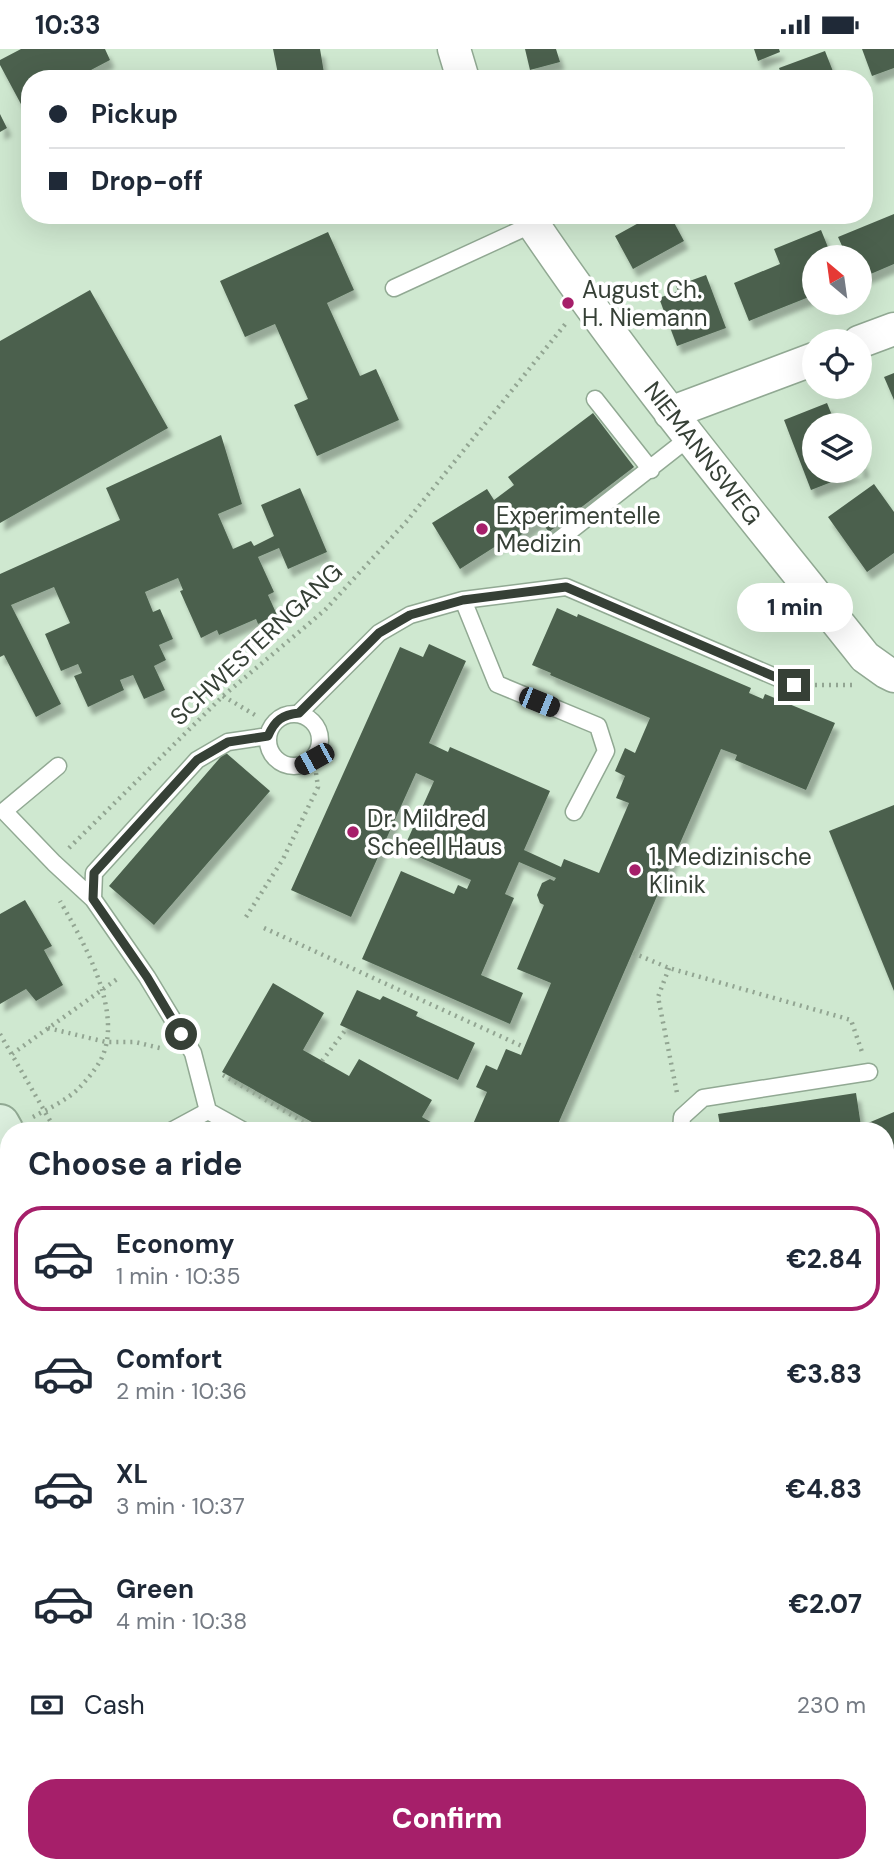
<!DOCTYPE html>
<meta charset="utf-8">
<style>
body{margin:0;font-family:"DM Sans",sans-serif;background:#f6f6f7;color:#1f2937;height:100vh;display:flex;flex-direction:column;font-size:26px;white-space:nowrap}
*{box-sizing:border-box;margin:0}
p{font-size:23px;color:#747a83}
.icon{flex:none;width:38px;height:38px;fill:none;stroke:currentColor;stroke-width:2;stroke-linecap:round;stroke-linejoin:round}
.map{position:relative;flex:1;overflow:hidden}
.drawer{position:absolute;left:0px;top:1073px;width:894px;height:751px;display:flex;flex-direction:column;background:#fff;border-radius:28px 28px 0 0;box-shadow:0 7px 28px #0002}
.drawer>*{flex:none}
.banner{position:absolute;left:21px;top:21px;width:852px;height:154px;border-radius:28px;box-shadow:0 7px 28px #0002;display:grid;align-content:center;height:154px;padding:0 28px;background:#fff}
.needle{width:46px;rotate:331deg}
.fabs{position:absolute;left:802px;top:196px;display:grid;gap:14px}
.fabs a{display:grid;place-items:center;width:70px;height:70px;border-radius:50%;background:#fff;box-shadow:0 7px 28px #0002;font-size:35px}
.end{position:absolute;width:32px;height:32px;margin:-16px;border:9px solid #364036;background:#fff;box-shadow:0 0 0 4px #fff}
.from{border-radius:50%}
.bubble{position:absolute;height:49px;border-radius:24px;background:#fff;box-shadow:0 7px 28px #0002;font-size:23px;font-weight:800;line-height:49px;text-align:center}
.car{position:absolute;width:21px;height:42px;margin:-21px -10px;border-radius:9px;box-shadow:0 0 5px 2px #0007;background:linear-gradient(#222 24%,#8ab4d8 0 40%,#222 0 76%,#8ab4d8 0 86%,#222 0)}
.banner b{display:flex;align-items:center;gap:24px;height:66px;font-size:26px}
.banner b+b{border-top:2px solid #e0e1e3}
.banner i{width:18px;height:18px;background:#1f2937}
ul{padding:0;list-style:none}
li{display:flex;align-items:center;gap:21px;height:105px;margin:0 14px 10px;padding:0 14px;border:4px solid transparent;border-radius:28px}
li div{flex:1}
li b{display:block;font-size:26px}
li em{font-style:normal;font-weight:800}
li.active{border-color:#a61f6a}
li>.icon{width:63px;height:63px;stroke-width:1.5}
h2{padding:0 28px;font-size:32px;line-height:84px}
.pay{display:flex;align-items:center;gap:18px;height:77px;padding:0 28px;font-size:26px}
.pay p{margin-inline-start:auto}
.cta{display:flex;gap:14px;margin-top:auto;padding:14px 28px}
.cta a{flex:1;height:80px;border-radius:28px;background:#a61f6a;color:#fff;font-size:28px;font-weight:800;line-height:80px;text-align:center}
.status{display:flex;justify-content:space-between;align-items:center;height:49px;padding:0 35px;background:#fff;direction:ltr}
.status svg{height:19px;fill:currentColor}
.map>svg:first-child{display:block}
.building{fill:#4c614e;filter:url(#shadow)}
.lines{fill:none;stroke-linecap:round;stroke-linejoin:round}
.lane-casing{stroke:#91a993;stroke-width:19}
.street-casing{stroke:#91a993;stroke-width:35}
.secondary-casing{stroke:#91a993;stroke-width:42}
.path{stroke:#92a592;stroke-width:4.5;stroke-dasharray:2 5;stroke-linecap:butt}
.lane{stroke:#fff;stroke-width:16}
.street{stroke:#fff;stroke-width:32}
.secondary{stroke:#dcefde;stroke-width:38}
.route{stroke:#364036;stroke-width:9}
.poi-dot{fill:#a61f6a;stroke:#fff;stroke-width:2.5}
.labels{text-anchor:middle;dominant-baseline:central;stroke-width:7;stroke-linejoin:round;paint-order:stroke}
.poi-label{font-size:24px;fill:#364036;stroke:#fff;text-anchor:start}
.street-label{font-size:24px;fill:#364036;stroke:#fff}
</style>
<div class="status"><b>10:33</b><svg viewBox="0 0 49 12"><path d="M0 12V9h3v3zM5 12V6h3v6zM10 12V3h3v9zM15 12V0h3v12zM26 1h20v11H26zM47 4h2v5h-2z"/></svg></div>
<div class="map">
<svg width="894" height="1822" viewBox="0 0 894 1822">
<defs>
<filter id="shadow"><feDropShadow dx="4.5" dy="8" stdDeviation="2" flood-color="#0004"/></filter>
</defs>
<rect width="100%" height="100%" fill="#cfe8d0"/>
<!-- building -->
<path class="building" d="M 21,0 L 105,0 L 110,11 L 74,30 L 30,30 L 30,53 L 22,57 L 0,16 L 0,11 Z
M 273,0 L 320,0 L 325,30 L 279,30 Z
M 525,0 L 556,0 L 560,13 L 530,21 Z
M 754,0 L 779,0 L 780,3 L 758,12 Z
M 862,0 L 894,0 L 894,19 L 872,27 Z
M 825,2 L 836,30 L 783,30 L 779,19 Z
M 0,65 L 7,79 L 0,83 Z
M 894,165 L 894,215 L 859,230 L 859,208 L 847,208 L 838,188 Z
M 653,166 L 670,166 L 684,192 L 633,220 L 615,187 Z
M 821,181 L 832,208 L 814,208 L 814,246 L 749,272 L 734,234 L 780,215 L 774,200 Z
M 328,183 L 354,241 L 327,254 L 360,327 L 376,320 L 399,371 L 317,407 L 294,356 L 308,350 L 275,275 L 245,288 L 220,232 Z
M 706,226 L 726,279 L 677,297 L 659,249 L 678,242 L 676,237 Z
M 90,241 L 168,379 L 0,474 L 0,292 Z
M 894,324 L 894,351 L 884,328 Z
M 827,354 L 836,376 L 814,376 L 814,422 L 859,422 L 859,405 L 865,420 L 811,441 L 784,371 Z
M 593,364 L 634,418 L 549,483 L 540,471 L 517,489 L 515,485 L 460,520 L 432,474 L 487,440 L 494,451 L 514,436 L 508,428 Z
M 221,386 L 242,455 L 218,465 L 233,500 L 251,492 L 254,497 L 274,487 L 261,456 L 300,439 L 327,503 L 288,520 L 279,499 L 258,508 L 274,543 L 268,546 L 277,566 L 258,575 L 256,570 L 219,586 L 217,581 L 201,589 L 180,542 L 183,541 L 178,529 L 145,543 L 153,563 L 160,560 L 173,590 L 159,596 L 166,611 L 154,617 L 165,641 L 144,650 L 133,626 L 120,631 L 124,641 L 88,658 L 74,627 L 82,624 L 78,615 L 61,622 L 45,585 L 70,574 L 54,538 L 11,556 L 61,655 L 36,668 L 4,606 L 0,608 L 0,525 L 120,471 L 106,439 Z
M 874,435 L 894,463 L 894,504 L 867,523 L 828,468 Z
M 557,559 L 577,568 L 578,565 L 751,639 L 749,644 L 763,650 L 765,645 L 835,674 L 806,741 L 735,711 L 737,706 L 721,700 L 555,1082 L 470,1082 L 487,1043 L 476,1038 L 486,1016 L 497,1021 L 506,1000 L 521,1006 L 551,934 L 517,920 L 544,856 L 540,854 L 537,846 L 542,834 L 550,830 L 554,832 L 556,829 L 519,813 L 505,845 L 514,849 L 481,926 L 523,944 L 510,975 L 362,910 L 401,822 L 454,845 L 458,836 L 467,840 L 471,831 L 403,801 L 434,732 L 416,724 L 351,868 L 291,841 L 400,598 L 423,608 L 429,595 L 466,612 L 429,694 L 448,703 L 450,698 L 550,742 L 524,801 L 561,818 L 564,810 L 599,824 L 629,754 L 616,749 L 625,727 L 615,722 L 625,699 L 635,704 L 650,669 L 550,626 L 551,624 L 532,616 Z
M 225,703 L 270,742 L 154,876 L 109,837 Z
M 894,756 L 894,942 L 829,782 Z
M 25,851 L 52,897 L 44,901 L 63,936 L 36,952 L 26,940 L 0,955 L 0,865 Z
M 273,934 L 324,964 L 303,1001 L 349,1027 L 359,1010 L 432,1051 L 422,1068 L 446,1082 L 328,1082 L 222,1023 Z
M 357,941 L 380,951 L 383,947 L 418,963 L 416,967 L 475,994 L 458,1031 L 340,976 Z
M 856,1044 L 861,1077 L 894,1063 L 894,1115 L 886,1118 L 886,1082 L 721,1082 L 718,1065 Z
M 894,1173 L 894,1411 L 886,1414 L 886,1177 Z
M 886,1610 L 894,1613 L 894,1742 L 886,1739 Z
M 347,1815 L 575,1815 L 558,1822 L 348,1822 Z
M 801,1815 L 866,1815 L 869,1822 L 783,1822 Z"/>
<g class="lines">
<!-- lane casing -->
<g class="lane-casing">
<path id="lane" d="M 394,239 L 533,175
M 595,350 L 651,421
M 551,497 L 690,388
M 463,551 L 497,635 L 598,677 L 606,702 L 574,763
M 299,664 L 379,584 L 410,566 L 463,551 L 566,538 L 794,636
M268 691a26 26 0 1 1 52 0a26 26 0 1 1-52 0Z
M 58,717 L 4,762 L 54,814 L 93,850
M 171,1082 L 208,1062
M 244,1082 L 208,1062 L 193,1004 L 147,928 L 93,850 L 94,824 L 197,711 L 228,693 L 268,687
M 681,1082 L 682,1068 L 703,1049 L 869,1023
M 886,1136 L 894,1133
M 886,1520 L 894,1524
M 881,1815 L 884,1822
M 702,1822 L 704,1815"/>
</g>
<!-- street casing -->
<g class="street-casing">
<path id="street" d="M 454,0 L 463,30
M 527,166 C 630,320 750,463 865,608 L 886,623 L 894,627
M 859,293 L 894,280
M 670,364 L 814,310"/>
</g>
<!-- secondary casing -->
<g class="secondary-casing">
<path id="secondary" d="M 0,1075 L 9,1091
M 261,1815 L 262,1822"/>
</g>
<!-- path -->
<path class="path" d="M 815,636 L 852,636
M 223,647 L 255,666
M 69,799 L 223,647 L 325,561 L 406,473 L 567,273
M 246,868 L 283,810 L 318,738 L 314,710
M 264,879 L 524,998
M 633,904 L 669,919 L 851,971 L 862,1003
M 669,919 L 658,948 L 677,1044
M 48,979 L 106,993 L 135,993 L 164,1000
M 0,985 L 56,1082
M 12,1005 L 120,928
M 322,1012 L 347,979
M 223,1026 L 319,1082
M 33,1068 C 48,1060 67,1051 79,1039 C 86,1032 94,1022 99,1014 C 127,967 83,892 60,852
M 0,1163 L 9,1179
M 0,1210 L 9,1208
M 886,1445 L 894,1442
M 0,1523 L 9,1521
M 220,1815 L 221,1822
M 307,1815 L 308,1822
M 662,1815 L 665,1822
M 568,1818 L 570,1822
M 628,1822 L 645,1815"/>
<!-- lane -->
<use href="#lane" class="lane"/>
<!-- street -->
<use href="#street" class="street"/>
<!-- secondary -->
<use href="#secondary" class="secondary"/>
</g>
<g class="lines">
<!-- route -->
<path class="route" d="M 181,985 L 147,928 L 93,850 L 94,824 L 197,711 L 228,693 L 268,687 C 275,671 282,666 299,664 L 379,584 L 410,566 L 463,551 L 566,538 L 794,636"/>
</g>
<!-- markers -->
<g class="poi-dot">
<circle cx="568" cy="254" r="7"/>
<circle cx="482" cy="480" r="7"/>
<circle cx="353" cy="783" r="7"/>
<circle cx="635" cy="821" r="7"/>
</g>
<g class="labels">
<!-- poi labels -->
<g class="poi-label">
<text x="582" y="240">August Ch.<tspan x="582" dy="28">H. Niemann</tspan></text>
<text x="496" y="466">Experimentelle<tspan x="496" dy="28">Medizin</tspan></text>
<text x="367" y="769">Dr. Mildred<tspan x="367" dy="28">Scheel Haus</tspan></text>
<text x="649" y="807">1. Medizinische<tspan x="649" dy="28">Klinik</tspan></text>
</g>
<!-- street labels -->
<g class="street-label">
<text transform="translate(703 404) rotate(52)">NIEMANNSWEG</text>
<text transform="translate(256 595) rotate(-43)">SCHWESTERNGANG</text>
</g>
</g>
</svg>
<div class="fabs">
<a><svg class="needle" viewBox="-14 -14 28 28"><path d="M0-13l5 13h-10z" fill="#e53935"/><path d="M0 13l5-13h-10z" fill="#747a83"/></svg></a>
<a><svg class="icon" aria-label="locate" viewBox="0 0 24 24"><circle cx="12" cy="12" r="6"/><path d="M12 2v4M12 18v4M2 12h4M18 12h4"/></svg></a>
<a><svg class="icon" aria-label="layers" viewBox="0 0 24 24"><path d="M12 4l9 5-9 5-9-5zM3 14l9 5 9-5"/></svg></a>
</div>
<i class="end from" style="left:181px;top:985px"></i>
<i class="end" style="left:794px;top:636px"></i>
<div class="bubble" style="left:737px;top:534px;width:116px">1 min</div>
<i class="car" style="left:539px;top:653px;rotate:112deg"></i>
<i class="car" style="left:314px;top:710px;rotate:241deg"></i>
<div class="banner">
<b><i class="from"></i>Pickup</b>
<b><i></i>Drop-off</b>
</div>
<section class="drawer">
<h2>Choose a ride</h2>
<ul>
<li class="active"><svg class="icon" aria-label="car" viewBox="0 0 24 24"><path d="M5 17H2v-5l4-1 3-4h7l3 4 3 1v5h-3M9 17h6M6 11h13"/><circle cx="7" cy="17" r="2"/><circle cx="17" cy="17" r="2"/></svg><div><b>Economy</b><p>1 min · 10:35</p></div><em>€2.84</em></li>
<li><svg class="icon" aria-label="car" viewBox="0 0 24 24"><path d="M5 17H2v-5l4-1 3-4h7l3 4 3 1v5h-3M9 17h6M6 11h13"/><circle cx="7" cy="17" r="2"/><circle cx="17" cy="17" r="2"/></svg><div><b>Comfort</b><p>2 min · 10:36</p></div><em>€3.83</em></li>
<li><svg class="icon" aria-label="car" viewBox="0 0 24 24"><path d="M5 17H2v-5l4-1 3-4h7l3 4 3 1v5h-3M9 17h6M6 11h13"/><circle cx="7" cy="17" r="2"/><circle cx="17" cy="17" r="2"/></svg><div><b>XL</b><p>3 min · 10:37</p></div><em>€4.83</em></li>
<li><svg class="icon" aria-label="car" viewBox="0 0 24 24"><path d="M5 17H2v-5l4-1 3-4h7l3 4 3 1v5h-3M9 17h6M6 11h13"/><circle cx="7" cy="17" r="2"/><circle cx="17" cy="17" r="2"/></svg><div><b>Green</b><p>4 min · 10:38</p></div><em>€2.07</em></li>
</ul>
<div class="pay"><svg class="icon" aria-label="cash" viewBox="0 0 24 24"><path d="M3 7h18v10H3z"/><circle cx="12" cy="12" r="2"/></svg>Cash<p>230 m</p></div>
<div class="cta"><a>Confirm</a></div>
</section>
</div>
